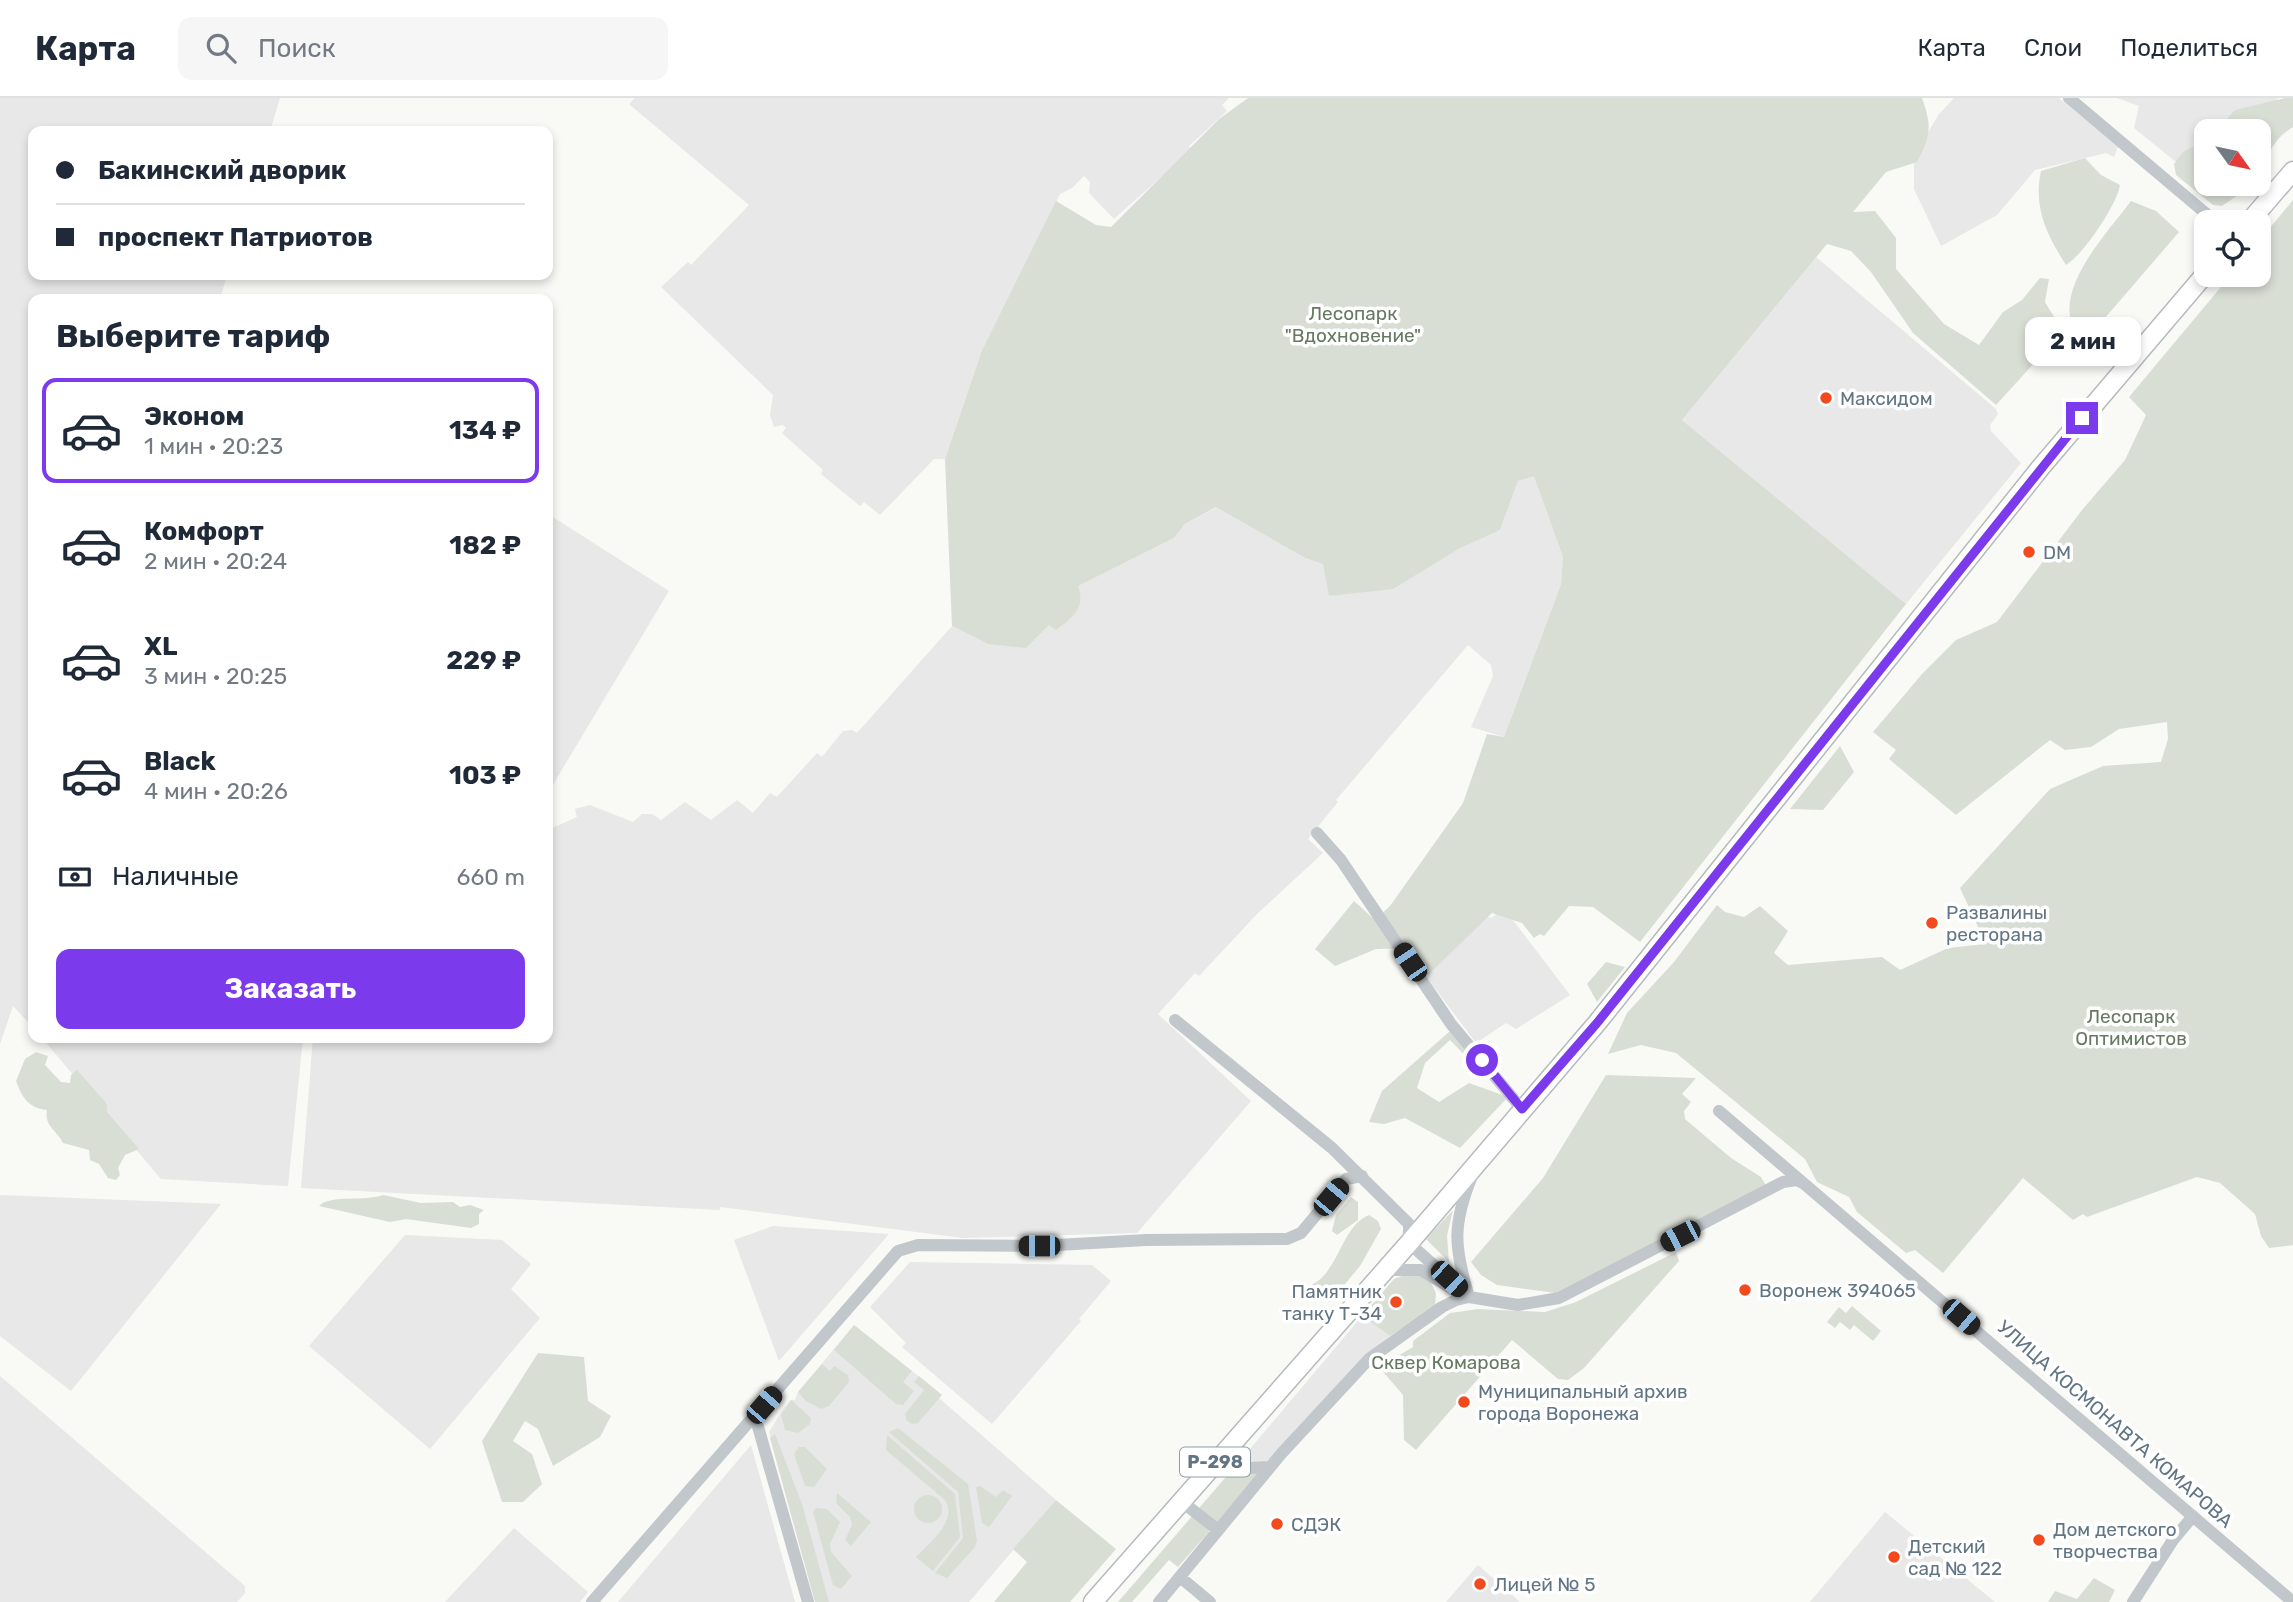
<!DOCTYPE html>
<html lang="ru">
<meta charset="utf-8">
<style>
body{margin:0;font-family:Rubik,sans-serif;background:#f6f6f7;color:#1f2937;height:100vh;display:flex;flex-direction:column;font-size:26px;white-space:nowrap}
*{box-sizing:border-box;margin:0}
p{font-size:23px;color:#747a83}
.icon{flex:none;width:38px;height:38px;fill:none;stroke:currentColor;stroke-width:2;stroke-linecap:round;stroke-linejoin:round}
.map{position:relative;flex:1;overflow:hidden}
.drawer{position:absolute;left:28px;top:196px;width:525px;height:749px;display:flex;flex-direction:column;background:#fff;border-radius:14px;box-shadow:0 4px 10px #0003}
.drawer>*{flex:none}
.banner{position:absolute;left:28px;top:28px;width:525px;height:154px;border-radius:14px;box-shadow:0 4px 10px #0003;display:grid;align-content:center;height:154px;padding:0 28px;background:#fff}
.needle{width:46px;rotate:123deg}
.buttons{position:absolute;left:2194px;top:21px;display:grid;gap:14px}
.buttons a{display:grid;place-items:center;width:77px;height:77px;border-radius:14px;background:#fff;box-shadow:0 4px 10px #0003;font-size:35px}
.end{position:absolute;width:32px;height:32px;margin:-16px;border:9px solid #7c3aed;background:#fff;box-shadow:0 0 0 4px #fff}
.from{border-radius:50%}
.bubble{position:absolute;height:49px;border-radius:14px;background:#fff;box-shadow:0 4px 10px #0003;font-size:23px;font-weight:700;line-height:49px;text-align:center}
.car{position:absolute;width:21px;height:42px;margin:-21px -10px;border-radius:9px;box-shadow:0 0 5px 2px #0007;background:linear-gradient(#222 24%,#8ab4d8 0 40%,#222 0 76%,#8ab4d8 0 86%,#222 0)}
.banner b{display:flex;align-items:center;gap:24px;height:66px;font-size:26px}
.banner b+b{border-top:2px solid #e0e1e3}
.banner i{width:18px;height:18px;background:#1f2937}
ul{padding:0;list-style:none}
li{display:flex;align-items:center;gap:21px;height:105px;margin:0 14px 10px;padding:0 14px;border:4px solid transparent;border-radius:14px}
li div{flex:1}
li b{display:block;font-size:26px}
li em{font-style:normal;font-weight:700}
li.selected{border-color:#7c3aed}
li>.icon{width:63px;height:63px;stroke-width:1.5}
h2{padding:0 28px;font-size:32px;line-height:84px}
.pay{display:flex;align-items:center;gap:18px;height:77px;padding:0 28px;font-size:26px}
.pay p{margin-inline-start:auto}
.button{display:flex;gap:14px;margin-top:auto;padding:14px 28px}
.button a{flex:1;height:80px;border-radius:14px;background:#7c3aed;color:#fff;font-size:28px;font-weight:700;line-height:80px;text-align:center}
header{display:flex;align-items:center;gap:42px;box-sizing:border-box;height:98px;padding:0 35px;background:#fff;border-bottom:2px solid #e0e1e3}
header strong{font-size:33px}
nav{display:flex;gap:38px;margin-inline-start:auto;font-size:24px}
.search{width:490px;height:63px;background:#f6f6f7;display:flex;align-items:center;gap:18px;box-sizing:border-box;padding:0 24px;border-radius:14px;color:#747a83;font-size:26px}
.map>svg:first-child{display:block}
.built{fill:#e7e8e7}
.green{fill:#d9ded5}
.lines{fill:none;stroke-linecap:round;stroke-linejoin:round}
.highway-casing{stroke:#b5babe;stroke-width:21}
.minor{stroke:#c2c7cb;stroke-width:12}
.highway{stroke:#fff;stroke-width:18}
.route{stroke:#7c3aed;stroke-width:9}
.poi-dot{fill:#f3491c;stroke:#fff;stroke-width:2.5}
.labels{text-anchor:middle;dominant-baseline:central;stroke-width:7;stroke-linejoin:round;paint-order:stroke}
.shield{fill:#fff;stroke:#909ea9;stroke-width:2}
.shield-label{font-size:18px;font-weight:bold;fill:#617584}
.park-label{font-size:19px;fill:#667a61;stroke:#fff}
.poi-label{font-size:19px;fill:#617584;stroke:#fff;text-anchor:start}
.street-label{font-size:19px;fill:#617584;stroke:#fff}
</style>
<header>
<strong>Карта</strong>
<div class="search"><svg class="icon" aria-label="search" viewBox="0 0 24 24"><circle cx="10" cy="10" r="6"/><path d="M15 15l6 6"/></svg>Поиск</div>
<nav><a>Карта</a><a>Слои</a><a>Поделиться</a></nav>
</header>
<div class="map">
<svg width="2293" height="1504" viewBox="0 0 2293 1504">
<rect width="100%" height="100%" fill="#f9f9f6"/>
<!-- built -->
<path class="built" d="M 0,0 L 280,0 L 270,33 L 33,33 L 33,177 L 227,177 L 220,201 L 33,201 L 33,929 L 13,908 L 0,946 Z
M 635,0 L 1229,0 L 1222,7 L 1227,13 L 1189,48 L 1191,52 L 1114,121 L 1089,95 L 1090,84 L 1084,78 L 1072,90 L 1060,96 L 982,252 L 945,361 L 934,361 L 880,417 L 864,404 L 860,408 L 821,376 L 823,372 L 782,335 L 786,330 L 783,327 L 774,329 L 770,317 L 773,297 L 661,189 L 688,164 L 691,167 L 749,107 L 629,6 Z
M 1954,0 L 2059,0 L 2118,49 L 2114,59 L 2106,55 L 2035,72 L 1997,117 L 1941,148 L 1914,91 L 1914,58 L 1939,16 Z
M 2117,0 L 2278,0 L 2257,24 L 2235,33 L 2207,33 L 2207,64 L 2187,73 L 2134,30 L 2139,8 Z
M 1816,159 L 1996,311 L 1998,316 L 1990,327 L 1991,333 L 2021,365 L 1906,506 L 1682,322 Z
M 1534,377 L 1563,459 L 1561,486 L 1504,639 L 1471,629 L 1493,578 L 1491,567 L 1468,547 L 1336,702 L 1338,704 L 1308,741 L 1323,755 L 1257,816 L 1199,878 L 1195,875 L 1158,916 L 1251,1003 L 1137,1135 L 963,1140 L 720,1109 L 720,1112 L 301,1090 L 313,940 L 548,940 L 548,732 L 577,719 L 575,711 L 590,707 L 633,724 L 642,716 L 652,716 L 661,722 L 685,704 L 711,722 L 737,702 L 753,715 L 770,695 L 777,699 L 817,655 L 822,659 L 843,633 L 852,632 L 857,635 L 952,528 L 988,546 L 1077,488 L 1174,440 L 1185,426 L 1217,409 L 1305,460 L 1324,466 L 1330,498 L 1500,432 L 1518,383 Z
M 548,416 L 669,493 L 551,690 L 548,688 Z
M 1503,809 L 1570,897 L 1516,931 L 1506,925 L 1476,945 L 1422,873 L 1484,818 L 1492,820 Z
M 42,940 L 303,940 L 288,1088 L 161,1081 Z
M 0,1097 L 221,1106 L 71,1293 L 0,1238 Z
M 773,1128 L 889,1136 L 779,1263 L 734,1142 Z
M 405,1137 L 502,1142 L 531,1166 L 511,1191 L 540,1220 L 430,1351 L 309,1248 Z
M 910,1164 L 1092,1167 L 1111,1183 L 1079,1221 L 1081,1223 L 992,1326 L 902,1249 L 906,1245 L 870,1209 Z
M 1362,1218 L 1390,1238 L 1370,1254 L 1273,1364 L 1239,1364 Z
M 854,1227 L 942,1297 L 939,1300 L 1056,1402 L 969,1504 L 815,1504 L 769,1334 L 783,1311 L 791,1302 L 795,1302 L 798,1294 Z
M 0,1278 L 245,1488 L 245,1495 L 237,1504 L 0,1504 Z
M 751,1347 L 795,1504 L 618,1504 Z
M 1885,1414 L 1995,1504 L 1810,1504 Z
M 514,1430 L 588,1494 L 580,1504 L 445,1504 Z
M 1478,1467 L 1520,1504 L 1446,1504 Z"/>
<!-- green -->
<path class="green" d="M 1248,0 L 1922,0 C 1932,28 1931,37 1917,64 L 1886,74 L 1853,114 L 1875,113 L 1896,140 L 1896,171 L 1944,226 L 1979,247 L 2003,214 L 2022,202 L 2040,180 L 2049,181 L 2045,204 L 2059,227 L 2051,248 L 2041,253 L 2036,263 L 1996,307 L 1913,235 L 1871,174 L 1851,153 L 1827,146 L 1682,322 L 1906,506 L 1640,844 L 1593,809 L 1569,808 L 1544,838 L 1540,836 L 1534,840 L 1522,825 L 1492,815 L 1428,877 L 1406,850 L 1376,851 L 1335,868 L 1315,851 L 1354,803 L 1375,822 L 1390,808 L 1463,705 L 1487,636 L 1504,639 L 1561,486 L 1563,459 L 1534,378 L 1518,383 L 1500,432 L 1460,450 L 1393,491 L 1329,498 L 1323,466 L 1305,460 L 1216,409 L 1185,426 L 1174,440 L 1078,488 C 1086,510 1073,519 1056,532 L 1049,527 L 1026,550 L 988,546 L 952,528 L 945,361 L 982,252 L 1056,103 L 1096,127 L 1111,129 L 1219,21 Z
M 2285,0 L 2293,0 L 2293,29 C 2273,41 2274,51 2259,68 L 2259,33 L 2216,33 L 2235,12 Z
M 2207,43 L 2207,86 L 2245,86 L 2244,93 L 2222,108 L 2213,107 L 2176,77 L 2174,66 L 2184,53 Z
M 2085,60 L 2101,77 L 2120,87 C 2117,107 2083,157 2066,167 C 2047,137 2033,110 2041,73 Z
M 2293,102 L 2293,1147 L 2269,1150 L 2261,1138 L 2255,1116 L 2220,1085 L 2197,1079 L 2087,1119 L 2083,1116 L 2073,1122 L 2023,1080 L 1943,1175 L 1915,1152 L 1906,1155 L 1857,1114 L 1849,1099 L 1817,1084 L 1805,1061 L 1676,955 L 1641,947 L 1608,956 L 1627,915 L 1674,864 L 1717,807 L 1725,814 L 1744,819 L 1760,808 L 1788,833 L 1774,855 L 1788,867 L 1882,859 L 1900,872 L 1948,850 L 1986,846 L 1960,790 L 2050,691 L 2103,668 L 2161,664 L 2168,641 L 2167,624 L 2119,631 L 2091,649 L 2065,652 L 2050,642 L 1956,717 L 1889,661 L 1896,652 L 1873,634 L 1922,576 L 1956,542 L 1997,524 L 2082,412 L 2125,362 L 2146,317 L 2129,299 L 2231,177 L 2259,177 L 2259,143 Z
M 2131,103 L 2156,113 L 2179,134 L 2099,227 L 2076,234 C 2050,194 2108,134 2131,103 Z
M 1840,648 L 1854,674 L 1823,712 L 1790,711 Z
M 1606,864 L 1625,869 L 1597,904 L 1587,886 Z
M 1450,933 L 1479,965 L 1476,969 L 1450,942 L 1425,965 L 1417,990 L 1439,1004 L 1469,985 L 1508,999 L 1460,1050 L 1405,1020 L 1384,1026 L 1369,1024 L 1382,993 Z
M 36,954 L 48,958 L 45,967 L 61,984 L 70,985 L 71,977 L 77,972 L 107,1006 L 107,1014 L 139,1051 L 125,1057 L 118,1070 L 120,1077 L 116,1082 L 108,1080 L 99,1066 L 90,1062 L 89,1052 L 63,1045 C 57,1032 44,1029 47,1012 C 28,1010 22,999 16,983 L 25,961 Z
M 1606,977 L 1696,980 L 1682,996 L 1691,1004 L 1684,1013 L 1685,1021 L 1731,1060 L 1761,1079 L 1768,1091 L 1556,1195 L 1497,1187 L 1481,1177 L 1471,1164 L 1543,1080 Z
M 383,1097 L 421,1105 L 453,1104 L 460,1109 L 470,1107 L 484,1112 L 479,1116 L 479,1126 L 471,1130 L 406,1121 L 390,1124 L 319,1108 C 331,1096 364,1104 383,1097 Z
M 1351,1099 L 1358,1104 L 1358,1122 L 1337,1137 L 1332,1133 L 1336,1117 Z
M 1453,1112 L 1447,1138 L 1449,1164 L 1426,1141 Z
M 1369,1117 L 1378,1123 L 1381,1131 L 1360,1168 L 1330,1204 L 1309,1193 L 1311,1187 C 1338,1176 1342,1127 1369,1117 Z
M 1676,1154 L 1679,1163 L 1584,1270 L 1568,1282 L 1558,1281 L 1512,1242 L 1416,1352 L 1404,1342 L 1403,1297 L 1379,1269 L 1413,1249 L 1413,1243 L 1450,1215 L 1478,1211 L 1545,1214 L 1576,1204 Z
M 1412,1174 L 1429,1181 L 1436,1195 L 1435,1209 L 1390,1238 L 1362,1218 L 1394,1181 Z
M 1852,1208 L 1881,1233 L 1873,1243 L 1854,1227 L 1850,1232 L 1840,1224 L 1835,1230 L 1827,1224 L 1839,1209 L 1846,1215 Z
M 854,1227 L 912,1273 L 903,1284 L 914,1293 L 903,1307 L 896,1306 L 834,1252 Z
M 538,1255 L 584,1259 L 588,1303 L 611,1318 L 600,1339 L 553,1368 L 538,1331 L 525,1323 L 513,1343 L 532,1356 L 542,1386 L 523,1404 L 502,1404 L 482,1343 Z
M 822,1266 L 830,1273 L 834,1268 L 848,1277 L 849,1284 L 829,1308 L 821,1311 L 806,1303 L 798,1294 Z
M 919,1278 L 942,1297 L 918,1325 L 912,1326 L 906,1322 L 905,1316 L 924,1292 L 914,1284 Z
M 791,1302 L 811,1320 L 810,1326 L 798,1335 L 785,1332 L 781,1317 Z
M 898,1330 L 968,1386 L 977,1442 L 975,1449 L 947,1480 L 935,1475 L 963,1440 L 958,1394 L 889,1334 Z
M 775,1336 L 802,1406 L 829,1504 L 815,1504 L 770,1340 Z
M 887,1337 L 955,1396 L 960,1439 L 933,1473 L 916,1459 C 930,1444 958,1423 945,1402 L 886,1352 Z
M 799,1349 L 805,1349 L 827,1371 L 814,1389 L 805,1388 L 794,1356 Z
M 1270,1364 L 1178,1469 L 1169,1462 L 1132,1504 L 1118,1504 L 1231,1373 Z
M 980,1388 L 996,1399 L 1003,1392 L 1012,1398 L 989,1429 L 982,1425 L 976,1389 Z
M 837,1395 L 871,1424 L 851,1448 L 845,1442 L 852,1427 L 850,1419 L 836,1405 Z
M914 1411a14 14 0 1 1 28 0a14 14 0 1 1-28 0Z
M 1056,1402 L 1116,1451 L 1070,1504 L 994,1504 L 1027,1464 L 1013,1451 Z
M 816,1410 L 827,1411 L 840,1424 L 830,1446 L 831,1454 L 852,1478 L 841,1491 L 833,1487 L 813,1414 Z
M 2094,1480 L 2115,1492 L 2109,1504 L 2048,1504 L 2055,1493 L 2077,1501 Z"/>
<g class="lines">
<!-- highway casing -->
<g class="highway-casing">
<path id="highway" d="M 2249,124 L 2293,73
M 1093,1504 L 1409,1145 L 1597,925 L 2041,369 L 2207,174"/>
</g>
<!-- minor -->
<path class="minor" d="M 2069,0 L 2216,124
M 1317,735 L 1341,762 L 1451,926 L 1522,1011
M 1175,922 L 1332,1050 L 1409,1126 L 1409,1145 L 1469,1199
M 1719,1013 L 2293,1504
M 1385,1172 L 1421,1172 L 1453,1191
M 1469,1199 C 1454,1149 1452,1127 1472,1078
M 755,1318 L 808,1504
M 1208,1372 L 1270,1369
M 1181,1403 L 1218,1432
M 1180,1479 L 1210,1504
M 592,1504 L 898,1153 L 918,1147 L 1039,1148 L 1146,1142 L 1287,1141 L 1301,1135 L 1346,1081 L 1362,1078
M 1159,1504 L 1281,1356 L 1369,1261 L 1442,1209 L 1456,1202 L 1469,1199 L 1518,1207 L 1559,1200 L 1783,1084 L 1796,1082 L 1803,1085
M 2133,1504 L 2173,1442 L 2193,1418"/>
<!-- highway -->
<use href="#highway" class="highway"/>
</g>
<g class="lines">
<!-- route -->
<path class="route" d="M 1482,962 L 1522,1011 L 1597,925 L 2082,320"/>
</g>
<!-- markers -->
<g class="poi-dot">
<circle cx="1826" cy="300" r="7"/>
<circle cx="2029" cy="454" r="7"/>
<circle cx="1932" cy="825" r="7"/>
<circle cx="1745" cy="1192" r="7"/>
<circle cx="1396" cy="1204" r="7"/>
<circle cx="1464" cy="1304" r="7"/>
<circle cx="1277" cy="1426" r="7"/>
<circle cx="2039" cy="1442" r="7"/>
<circle cx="1894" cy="1459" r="7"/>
<circle cx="1480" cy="1486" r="7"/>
</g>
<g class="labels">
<!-- shield labels -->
<rect class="shield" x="1180" y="1349.5" width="70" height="29" rx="5"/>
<g class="shield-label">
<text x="1215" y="1364">Р-298</text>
</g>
<!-- park labels -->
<g class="park-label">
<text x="1353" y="215">Лесопарк<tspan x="1353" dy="22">"Вдохновение"</tspan></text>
<text x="2131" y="918">Лесопарк<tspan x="2131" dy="22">Оптимистов</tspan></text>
<text x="1446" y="1264">Сквер Комарова</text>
</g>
<!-- poi labels -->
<g class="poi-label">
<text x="1840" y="300">Максидом</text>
<text x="2043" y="454">DM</text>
<text x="1946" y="814">Развалины<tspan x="1946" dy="22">ресторана</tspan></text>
<text x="1759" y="1192">Воронеж 394065</text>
<text x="1382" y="1193" text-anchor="end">Памятник<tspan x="1382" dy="22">танку Т-34</tspan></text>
<text x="1478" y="1293">Муниципальный архив<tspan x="1478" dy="22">города Воронежа</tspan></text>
<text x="1291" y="1426">СДЭК</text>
<text x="2053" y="1431">Дом детского<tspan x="2053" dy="22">творчества</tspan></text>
<text x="1908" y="1448">Детский<tspan x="1908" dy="22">сад № 122</tspan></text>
<text x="1494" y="1486">Лицей № 5</text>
</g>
<!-- street labels -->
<g class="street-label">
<text transform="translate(2115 1326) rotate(41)">УЛИЦА КОСМОНАВТА КОМАРОВА</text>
</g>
</g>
</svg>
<div class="buttons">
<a><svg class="needle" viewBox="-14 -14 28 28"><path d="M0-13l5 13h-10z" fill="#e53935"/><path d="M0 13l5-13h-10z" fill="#747a83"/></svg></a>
<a><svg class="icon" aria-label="locate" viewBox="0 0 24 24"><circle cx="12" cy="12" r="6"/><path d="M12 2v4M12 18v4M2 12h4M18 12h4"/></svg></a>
</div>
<i class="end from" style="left:1482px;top:962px"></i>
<i class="end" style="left:2082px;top:320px"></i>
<div class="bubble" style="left:2025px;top:219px;width:116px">2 мин</div>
<i class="car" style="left:1410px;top:864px;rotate:326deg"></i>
<i class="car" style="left:1331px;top:1099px;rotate:40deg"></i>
<i class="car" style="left:1680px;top:1138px;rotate:243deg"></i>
<i class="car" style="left:1039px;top:1148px;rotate:270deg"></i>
<i class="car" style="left:1449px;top:1181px;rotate:133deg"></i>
<i class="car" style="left:1961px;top:1219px;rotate:131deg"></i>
<i class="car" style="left:764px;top:1307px;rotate:41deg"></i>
<div class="banner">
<b><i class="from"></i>Бакинский дворик</b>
<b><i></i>проспект Патриотов</b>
</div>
<section class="drawer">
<h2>Выберите тариф</h2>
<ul>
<li class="selected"><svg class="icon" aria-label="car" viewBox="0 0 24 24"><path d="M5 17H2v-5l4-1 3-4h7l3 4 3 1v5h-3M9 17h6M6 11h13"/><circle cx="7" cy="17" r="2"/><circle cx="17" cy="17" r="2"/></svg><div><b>Эконом</b><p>1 мин · 20:23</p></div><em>134 ₽</em></li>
<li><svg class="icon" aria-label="car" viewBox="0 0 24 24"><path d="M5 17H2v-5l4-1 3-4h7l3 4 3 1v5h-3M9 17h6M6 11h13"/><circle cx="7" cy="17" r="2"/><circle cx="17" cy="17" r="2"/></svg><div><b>Комфорт</b><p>2 мин · 20:24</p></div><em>182 ₽</em></li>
<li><svg class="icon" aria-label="car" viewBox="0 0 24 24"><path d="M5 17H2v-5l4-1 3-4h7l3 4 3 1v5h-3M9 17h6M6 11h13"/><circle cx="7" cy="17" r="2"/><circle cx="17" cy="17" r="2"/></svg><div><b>XL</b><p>3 мин · 20:25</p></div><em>229 ₽</em></li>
<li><svg class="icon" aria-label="car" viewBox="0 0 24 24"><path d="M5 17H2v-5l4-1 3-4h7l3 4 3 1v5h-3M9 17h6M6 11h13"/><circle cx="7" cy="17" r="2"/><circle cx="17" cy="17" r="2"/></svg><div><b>Black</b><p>4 мин · 20:26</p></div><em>103 ₽</em></li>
</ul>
<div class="pay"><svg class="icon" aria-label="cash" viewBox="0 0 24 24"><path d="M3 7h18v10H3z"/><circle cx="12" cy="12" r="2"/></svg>Наличные<p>660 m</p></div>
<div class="button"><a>Заказать</a></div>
</section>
</div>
